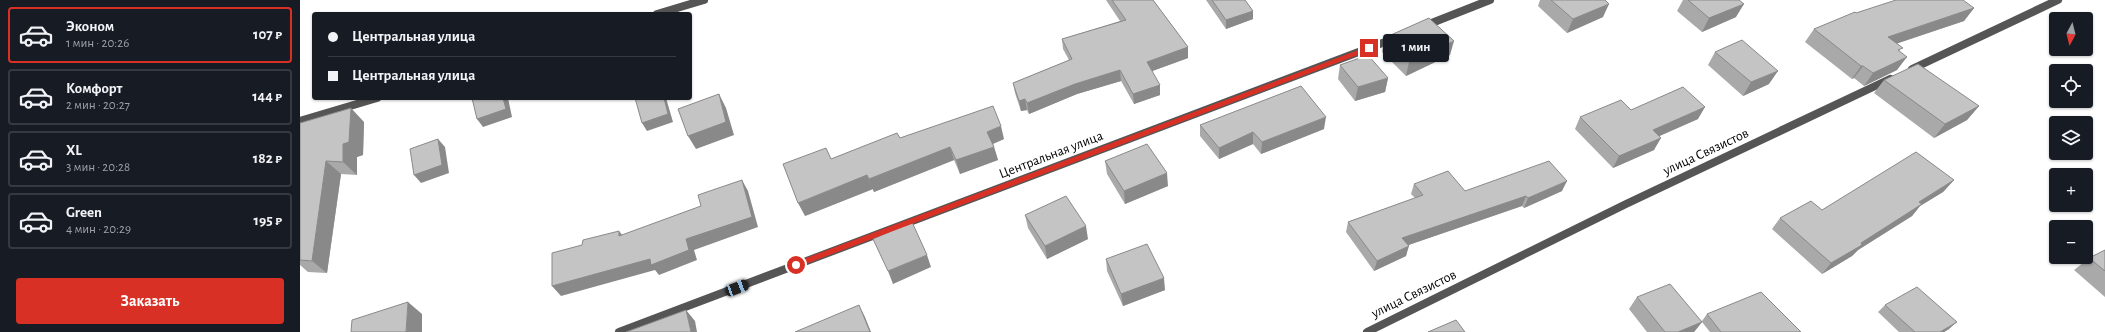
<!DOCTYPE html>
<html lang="ru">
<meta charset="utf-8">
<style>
body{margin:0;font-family:"Alegreya Sans",sans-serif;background:#242831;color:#f1f3f6;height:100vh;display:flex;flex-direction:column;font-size:15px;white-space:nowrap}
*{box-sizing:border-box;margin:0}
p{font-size:13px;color:#9ea1a6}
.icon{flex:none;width:22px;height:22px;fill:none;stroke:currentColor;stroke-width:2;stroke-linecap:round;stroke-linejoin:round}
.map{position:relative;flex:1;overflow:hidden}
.sheet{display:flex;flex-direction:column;background:#171b24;width:300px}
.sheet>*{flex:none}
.hud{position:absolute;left:12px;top:12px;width:380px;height:88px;border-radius:4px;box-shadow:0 1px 3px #0004;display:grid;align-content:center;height:88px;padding:0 16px;background:#171b24}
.needle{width:26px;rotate:187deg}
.controls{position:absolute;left:1749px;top:12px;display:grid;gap:8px}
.controls a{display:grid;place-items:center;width:44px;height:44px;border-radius:4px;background:#171b24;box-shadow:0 1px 3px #0004;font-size:20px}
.end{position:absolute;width:18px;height:18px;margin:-9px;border:5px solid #d93025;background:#fff;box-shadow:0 0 0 2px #fff}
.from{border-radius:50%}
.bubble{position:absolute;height:28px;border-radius:4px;background:#171b24;box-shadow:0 1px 3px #0004;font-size:13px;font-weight:700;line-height:28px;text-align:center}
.car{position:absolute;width:12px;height:24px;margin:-12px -6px;border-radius:5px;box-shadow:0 0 3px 1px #0007;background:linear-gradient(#222 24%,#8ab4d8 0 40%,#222 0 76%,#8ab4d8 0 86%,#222 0)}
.hud b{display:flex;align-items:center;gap:14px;height:38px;font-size:15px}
.hud b+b{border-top:1px solid #363941}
.hud i{width:10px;height:10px;background:#f1f3f6}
ul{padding:7px 0 0;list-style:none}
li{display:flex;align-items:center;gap:12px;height:56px;margin:0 8px 6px;padding:0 8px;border:2px solid #363941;border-radius:4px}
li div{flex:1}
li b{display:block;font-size:15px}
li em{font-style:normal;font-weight:700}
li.on{border-color:#d93025}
li>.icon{width:36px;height:36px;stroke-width:1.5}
.cta{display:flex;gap:8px;margin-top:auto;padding:8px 16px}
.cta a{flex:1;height:46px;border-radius:4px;background:#d93025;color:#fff;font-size:16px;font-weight:700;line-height:46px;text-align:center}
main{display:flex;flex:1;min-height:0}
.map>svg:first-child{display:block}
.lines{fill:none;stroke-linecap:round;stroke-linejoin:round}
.street{stroke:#555;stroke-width:8}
.wall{fill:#a9a9a9}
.shaded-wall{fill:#898989}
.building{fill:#c4c4c4;stroke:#898989}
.route{fill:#d93025}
.labels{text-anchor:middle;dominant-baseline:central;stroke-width:3;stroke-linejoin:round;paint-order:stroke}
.street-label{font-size:14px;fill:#000;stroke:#fff}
</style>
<main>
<section class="sheet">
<ul>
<li class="on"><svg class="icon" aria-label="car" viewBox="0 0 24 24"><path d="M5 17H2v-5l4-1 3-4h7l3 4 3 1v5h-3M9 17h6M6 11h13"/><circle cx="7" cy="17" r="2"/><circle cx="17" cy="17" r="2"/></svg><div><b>Эконом</b><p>1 мин · 20:26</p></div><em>107 ₽</em></li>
<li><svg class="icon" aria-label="car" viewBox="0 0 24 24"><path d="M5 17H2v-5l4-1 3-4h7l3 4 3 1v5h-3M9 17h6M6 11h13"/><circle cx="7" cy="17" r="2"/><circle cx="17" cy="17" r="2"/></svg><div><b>Комфорт</b><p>2 мин · 20:27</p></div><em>144 ₽</em></li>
<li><svg class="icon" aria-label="car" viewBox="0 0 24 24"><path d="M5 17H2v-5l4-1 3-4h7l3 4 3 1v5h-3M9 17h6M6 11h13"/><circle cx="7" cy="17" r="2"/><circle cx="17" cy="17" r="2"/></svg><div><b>XL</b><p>3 мин · 20:28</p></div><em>182 ₽</em></li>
<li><svg class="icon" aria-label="car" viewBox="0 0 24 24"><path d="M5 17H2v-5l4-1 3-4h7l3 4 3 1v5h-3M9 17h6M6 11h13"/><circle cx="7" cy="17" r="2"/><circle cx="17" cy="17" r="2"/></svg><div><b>Green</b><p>4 мин · 20:29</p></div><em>195 ₽</em></li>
</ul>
<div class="cta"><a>Заказать</a></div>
</section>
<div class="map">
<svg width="1805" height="332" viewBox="0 0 1805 332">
<rect width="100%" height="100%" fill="#fff"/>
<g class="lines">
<!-- street -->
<path class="street" d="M 357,14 L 404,0
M 1124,26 L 1190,0
M 1612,69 L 1758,0
M 0,121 L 77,98
M 319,332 L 1093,39
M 1067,332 L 1326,204 L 1590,79"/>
</g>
<!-- wall -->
<path class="wall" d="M 806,0 L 853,0 L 888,47 L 888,58 L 852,71 L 860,95 L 834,104 L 821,81 L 777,94 L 729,114 L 727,110 L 721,111 L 715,93 L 713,83 L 769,60 L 763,49 L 762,39 L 820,21 Z
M 906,0 L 945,0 L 953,19 L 926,29 Z
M 1240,0 L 1305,0 L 1303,17 L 1267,33 L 1238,6 Z
M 1383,0 L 1439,0 L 1436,17 L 1402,32 L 1377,11 Z
M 1674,8 L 1664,21 L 1597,43 L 1600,52 L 1597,70 L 1564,86 L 1554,78 L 1552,79 L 1505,42 L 1514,29 L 1556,13 Z
M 1084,38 L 1150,55 L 1106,76 L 1082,52 Z
M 1415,52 L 1469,84 L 1443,96 L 1408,65 Z
M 1040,65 L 1088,78 L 1085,92 L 1055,101 L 1038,79 Z
M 1584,80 L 1679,106 L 1667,120 L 1634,138 L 1574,93 Z
M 1331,110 L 1398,119 L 1359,136 L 1354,150 L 1313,168 L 1275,129 L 1280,117 Z
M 64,122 L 63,155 L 57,157 L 57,175 L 41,174 L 27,273 L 8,272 L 0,265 L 0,123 Z
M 900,125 L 1024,129 L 961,154 L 953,144 L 919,159 L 900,136 Z
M 600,138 L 704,139 L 693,144 L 698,160 L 660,174 L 654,160 L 574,192 L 573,189 L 505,216 Z
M 805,161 L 868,186 L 825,204 L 807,174 Z
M 1654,180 L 1643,192 L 1620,206 L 1612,216 L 1558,250 L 1552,256 L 1522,274 L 1472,229 L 1480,218 L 1522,210 Z
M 1114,184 L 1165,191 L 1262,191 L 1224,208 L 1222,206 L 1108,245 L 1106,256 L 1074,271 L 1046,232 L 1048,222 L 1115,198 L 1111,194 Z
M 725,215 L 788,239 L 747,259 L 728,228 Z
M 1805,250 L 1805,297 L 1774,270 L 1789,258 Z
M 806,259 L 865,290 L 823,306 L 807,271 Z
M 1337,297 L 1402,321 L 1407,314 L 1501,332 L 1410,332 L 1402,322 L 1394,332 L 1347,332 L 1329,309 Z
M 1585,305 L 1649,329 L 1644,332 L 1599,332 L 1578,312 Z"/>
<!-- shaded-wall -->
<path class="shaded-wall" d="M 1309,4 L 1303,17 L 1267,33 L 1273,19 Z
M 1444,4 L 1436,17 L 1402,32 L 1409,18 Z
M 1674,8 L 1664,21 L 1578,50 L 1588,37 Z
M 953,11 L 953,19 L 926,29 L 926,20 Z
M 1154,41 L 1150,55 L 1106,76 L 1109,62 Z
M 888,47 L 888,58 L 847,73 L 847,62 Z
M 1607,57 L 1597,70 L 1564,86 L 1573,73 Z
M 1561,66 L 1563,66 L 1554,78 L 1552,79 Z
M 820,70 L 821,81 L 777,94 L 729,114 L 727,103 L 775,84 Z
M 1478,71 L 1469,84 L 1443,96 L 1451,82 Z
M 1088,78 L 1085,92 L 1055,101 L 1058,87 Z
M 860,85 L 860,95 L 834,104 L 833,94 Z
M 419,94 L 426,108 L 434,135 L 396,149 L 388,136 Z
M 203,98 L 208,98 L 212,117 L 183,127 L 177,119 Z
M 364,98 L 366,98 L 373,122 L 347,131 L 342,123 Z
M 725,99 L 727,110 L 721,111 L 719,101 Z
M 1679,106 L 1667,120 L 1634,138 L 1645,124 Z
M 1405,107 L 1398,119 L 1346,142 L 1353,130 Z
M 51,108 L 64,122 L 63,155 L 57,157 L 57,175 L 43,162 L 43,144 Z
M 1026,117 L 1024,129 L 961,154 L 962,142 Z
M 701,126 L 704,139 L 690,145 L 687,132 Z
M 953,132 L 953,144 L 919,159 L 919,148 Z
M 1361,138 L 1354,150 L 1313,168 L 1319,156 Z
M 138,139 L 145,147 L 149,173 L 121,183 L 114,175 Z
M 650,147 L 654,160 L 574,192 L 569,179 Z
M 694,147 L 698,160 L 660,174 L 656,160 Z
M 26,161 L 41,174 L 27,273 L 12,261 Z
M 867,173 L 868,186 L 825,204 L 824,191 Z
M 567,175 L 573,189 L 505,216 L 498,203 Z
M 442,180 L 448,191 L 458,227 L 394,250 L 397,260 L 359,275 L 355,270 L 261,296 L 252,286 L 386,239 Z
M 1654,180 L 1643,192 L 1620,206 L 1612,216 L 1558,250 L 1552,256 L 1522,274 L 1531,263 L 1561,243 L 1619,202 Z
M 1267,181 L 1262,191 L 1224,208 L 1228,198 Z
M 1226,196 L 1222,206 L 1100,248 L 1102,238 Z
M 786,226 L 788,239 L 747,259 L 745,246 Z
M 319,231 L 327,241 L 319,236 Z
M 1109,246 L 1106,256 L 1074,271 L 1077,261 Z
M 627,255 L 631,267 L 593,284 L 588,271 Z
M 864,278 L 865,290 L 823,306 L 821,294 Z
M 108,302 L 122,314 L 122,332 L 106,332 Z
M 559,305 L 565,317 L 571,332 L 570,332 Z
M 386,310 L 395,321 L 397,332 L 391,332 Z
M 1402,322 L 1394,332 L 1378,332 Z
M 1657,322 L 1649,329 L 1644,332 L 1640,332 Z"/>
<!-- building -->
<path class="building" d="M 812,0 L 853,0 L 888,47 L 847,62 L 860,85 L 833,94 L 820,70 L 775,84 L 727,103 L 725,99 L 719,101 L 713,83 L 772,59 L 762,39 L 826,20 Z
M 912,0 L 945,0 L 953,11 L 926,20 Z
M 1251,0 L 1305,0 L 1309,4 L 1273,19 Z
M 1388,0 L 1439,0 L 1444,4 L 1409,18 Z
M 1596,0 L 1663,0 L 1674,8 L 1588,37 L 1603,48 L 1598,50 L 1607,57 L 1573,73 L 1563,66 L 1561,66 L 1514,29 L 1555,12 L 1556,13 Z
M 1129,18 L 1154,41 L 1109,62 L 1084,38 Z
M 1442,40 L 1478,71 L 1451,82 L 1415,52 Z
M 1068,55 L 1088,78 L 1058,87 L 1040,65 Z
M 1618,64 L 1679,106 L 1645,124 L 1584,80 Z
M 1001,86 L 1026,117 L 962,142 L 953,132 L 919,148 L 900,125 Z
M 1383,87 L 1405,107 L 1353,130 L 1361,138 L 1319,156 L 1280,117 L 1321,100 L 1331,110 Z
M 419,94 L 426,122 L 388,136 L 378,109 Z
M 172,98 L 203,98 L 206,109 L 177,119 Z
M 335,98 L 364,98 L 368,114 L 342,123 Z
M 693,106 L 701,126 L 687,132 L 694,147 L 656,160 L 650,147 L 569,179 L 567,175 L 498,203 L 483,164 L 526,148 L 531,159 L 597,133 L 600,138 Z
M 51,108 L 49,142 L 43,144 L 43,162 L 26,161 L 12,261 L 0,260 L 0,123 Z
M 138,139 L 142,165 L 114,175 L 110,149 Z
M 847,144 L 867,173 L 824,191 L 805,161 Z
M 1616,152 L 1654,180 L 1619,202 L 1622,204 L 1561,243 L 1562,245 L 1531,263 L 1480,218 L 1511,201 L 1522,210 Z
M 1249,161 L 1267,181 L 1228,198 L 1226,196 L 1102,238 L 1109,246 L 1077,261 L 1048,222 L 1123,195 L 1114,184 L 1148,171 L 1165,191 Z
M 442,180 L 452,217 L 386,239 L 389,250 L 351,265 L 350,259 L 252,286 L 252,253 L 282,245 L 283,240 L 319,231 L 319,236 L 401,206 L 398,195 Z
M 766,196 L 786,226 L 745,246 L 725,215 Z
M 612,222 L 627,255 L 588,271 L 573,239 Z
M 847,244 L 864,278 L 821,294 L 806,259 Z
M 1805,250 L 1805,271 L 1789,258 Z
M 1370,284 L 1402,322 L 1378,332 L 1365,332 L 1337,297 Z
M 1617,287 L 1657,322 L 1640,332 L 1615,332 L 1585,305 Z
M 1461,292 L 1501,332 L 1421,332 L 1407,314 Z
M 108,302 L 106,332 L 51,332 L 52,320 Z
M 559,305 L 570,332 L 495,332 Z
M 386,310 L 391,332 L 326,332 Z
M 1156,320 L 1165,332 L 1128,332 Z"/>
<!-- route -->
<path class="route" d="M 1069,46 L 1072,48 L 1071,50 L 498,267 L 493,267 L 492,265 L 493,263 Z"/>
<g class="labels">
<!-- street labels -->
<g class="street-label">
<text transform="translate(1406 152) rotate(-25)">улица Связистов</text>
<text transform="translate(751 155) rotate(-21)">Центральная улица</text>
<text transform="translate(1114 294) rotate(-26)">улица Связистов</text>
</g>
</g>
</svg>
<div class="controls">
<a><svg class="needle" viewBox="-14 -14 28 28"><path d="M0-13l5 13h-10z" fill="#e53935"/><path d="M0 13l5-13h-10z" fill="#9ea1a6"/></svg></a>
<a><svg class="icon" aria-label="locate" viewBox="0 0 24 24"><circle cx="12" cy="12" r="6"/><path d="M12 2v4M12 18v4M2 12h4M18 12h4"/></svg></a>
<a><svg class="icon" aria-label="layers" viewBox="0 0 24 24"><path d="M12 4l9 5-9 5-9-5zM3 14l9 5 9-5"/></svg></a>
<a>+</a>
<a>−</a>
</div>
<i class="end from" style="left:496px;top:265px"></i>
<i class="end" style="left:1069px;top:48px"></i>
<div class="bubble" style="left:1083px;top:34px;width:66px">1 мин</div>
<i class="car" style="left:437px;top:288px;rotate:69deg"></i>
<div class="hud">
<b><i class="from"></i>Центральная улица</b>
<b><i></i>Центральная улица</b>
</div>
</div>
</main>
